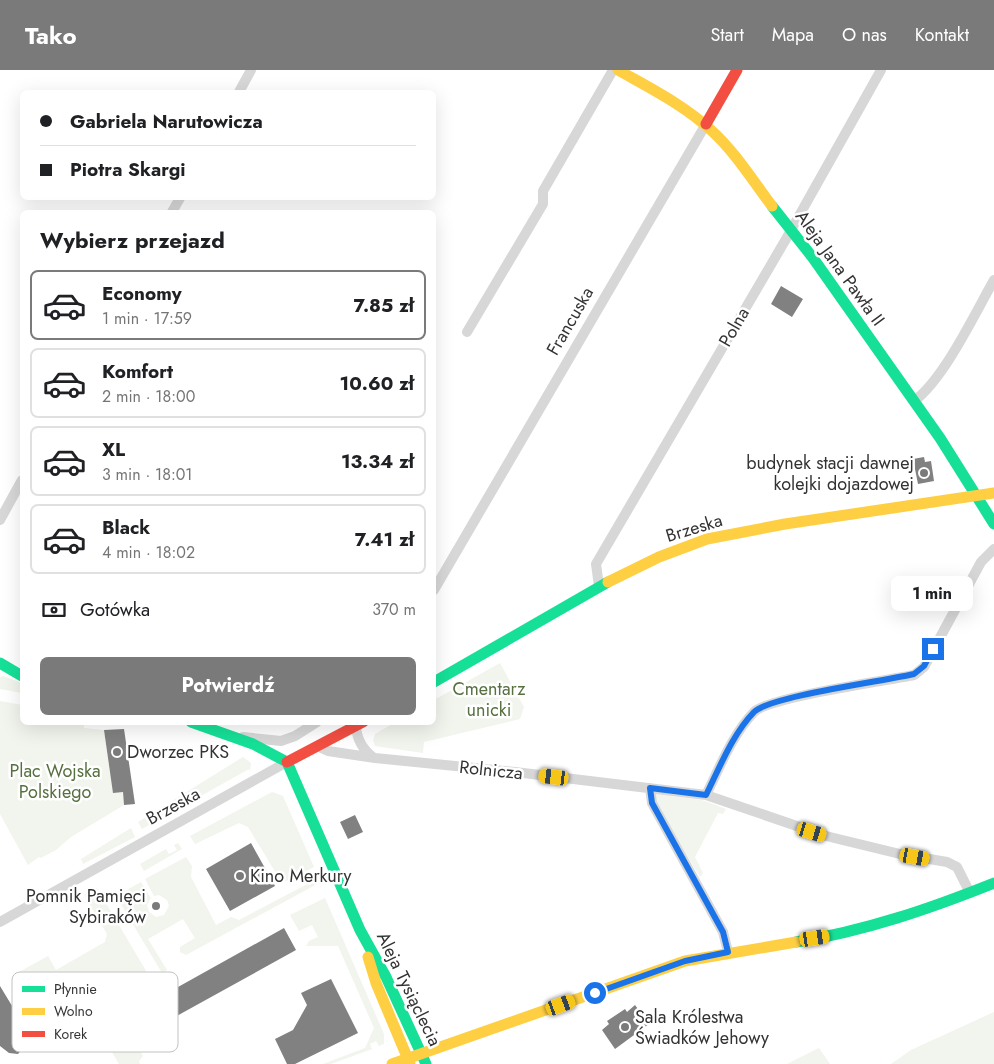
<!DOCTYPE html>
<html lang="pl">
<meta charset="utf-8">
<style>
body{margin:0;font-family:Jost,sans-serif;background:#f6f6f6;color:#202124;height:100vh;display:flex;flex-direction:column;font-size:19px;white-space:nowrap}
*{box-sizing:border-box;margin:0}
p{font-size:16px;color:#757577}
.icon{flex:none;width:28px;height:28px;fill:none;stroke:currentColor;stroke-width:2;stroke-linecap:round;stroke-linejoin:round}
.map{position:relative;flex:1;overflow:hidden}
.drawer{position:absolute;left:20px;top:140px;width:416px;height:515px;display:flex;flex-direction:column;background:#fff;border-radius:8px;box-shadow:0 5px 20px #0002}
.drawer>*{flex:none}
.guide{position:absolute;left:20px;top:20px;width:416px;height:110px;border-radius:8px;box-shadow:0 5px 20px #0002;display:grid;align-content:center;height:110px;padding:0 20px;background:#fff}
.end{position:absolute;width:22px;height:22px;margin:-11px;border:6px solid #1a73e8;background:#fff;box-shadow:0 0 0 2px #fff}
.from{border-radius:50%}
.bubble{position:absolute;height:35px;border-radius:8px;background:#fff;box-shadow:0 5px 20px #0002;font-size:16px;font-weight:700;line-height:35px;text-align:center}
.car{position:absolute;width:15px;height:30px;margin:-15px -8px;border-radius:6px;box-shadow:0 0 4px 1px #0007;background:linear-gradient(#f5c518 24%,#345 0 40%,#f5c518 0 76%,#345 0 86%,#f5c518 0)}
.guide b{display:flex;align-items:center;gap:18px;height:48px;font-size:19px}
.guide b+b{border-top:1px solid #e0e0e0}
.guide i{width:12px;height:12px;background:#202124}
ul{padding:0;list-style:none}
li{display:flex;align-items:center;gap:15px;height:70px;margin:0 10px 8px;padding:0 10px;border:2px solid #e0e0e0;border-radius:8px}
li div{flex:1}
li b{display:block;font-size:19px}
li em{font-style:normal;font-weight:700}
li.selected{border-color:#7a7a7a}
li>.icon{width:45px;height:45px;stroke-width:1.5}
h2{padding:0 20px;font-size:22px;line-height:60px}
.pay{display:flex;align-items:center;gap:12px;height:55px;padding:0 20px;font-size:19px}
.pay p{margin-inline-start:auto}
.cta{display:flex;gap:10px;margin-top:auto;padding:10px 20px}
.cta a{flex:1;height:58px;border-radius:8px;background:#7a7a7a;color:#fff;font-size:20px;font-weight:700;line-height:58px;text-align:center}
header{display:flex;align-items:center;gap:30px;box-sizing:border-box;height:70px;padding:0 25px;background:#7a7a7a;color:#fff}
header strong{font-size:24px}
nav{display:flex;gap:28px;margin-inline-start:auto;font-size:18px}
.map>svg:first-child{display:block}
.green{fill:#f1f5ed}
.building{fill:#818181}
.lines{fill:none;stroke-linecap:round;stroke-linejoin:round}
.street{stroke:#d7d7d7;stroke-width:10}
.fast{stroke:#16e098;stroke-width:11}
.slow{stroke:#ffcf43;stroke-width:11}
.jam{stroke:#f24e42;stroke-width:11}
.route{stroke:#1a73e8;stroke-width:6}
.poi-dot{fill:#7a7a7a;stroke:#fff;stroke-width:2}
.labels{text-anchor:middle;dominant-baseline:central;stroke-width:5;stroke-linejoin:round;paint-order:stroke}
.street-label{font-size:18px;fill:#333;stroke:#fff}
.poi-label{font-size:18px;fill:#333;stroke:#fff;text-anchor:start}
.park-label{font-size:18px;fill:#56703f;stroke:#fff}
.key{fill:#fff;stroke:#c2c2c2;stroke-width:1}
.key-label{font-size:14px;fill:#333}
</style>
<header>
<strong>Tako</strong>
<nav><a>Start</a><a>Mapa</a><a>O nas</a><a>Kontakt</a></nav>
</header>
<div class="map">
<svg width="994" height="994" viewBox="0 0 994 994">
<rect width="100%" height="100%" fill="#fff"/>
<!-- green -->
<path class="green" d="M 500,593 L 524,637 L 520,649 L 424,672 L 423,683 L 375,676 L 373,670 L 375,664 L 394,653 L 434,652 L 434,630 Z
M 3,606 L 22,613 L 22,623 L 0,619 L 0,607 Z
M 0,631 L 22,635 L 22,652 L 84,653 L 84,658 L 104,660 L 110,703 L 122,714 L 124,735 L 71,767 L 56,780 L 41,788 L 39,787 L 28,795 L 0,744 Z
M 243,687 L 251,693 L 250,701 L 249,699 L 142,759 L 138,752 Z
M 272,722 L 283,726 L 314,797 L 282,813 L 248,757 L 239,753 L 195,774 L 190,766 Z
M 655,724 L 702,730 L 726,739 L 723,744 L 718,743 L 695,787 L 703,803 L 700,807 L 657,737 Z
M 131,758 L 135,767 L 83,794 L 81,789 Z
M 178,773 L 182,779 L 144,801 L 140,794 L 166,779 L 169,784 L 177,780 L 174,775 Z
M 186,787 L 192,796 L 191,807 L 216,855 L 231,847 L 239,850 L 317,809 L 319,813 L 186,885 L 180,882 L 180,877 L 195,868 L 183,849 L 148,869 L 167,900 L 162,903 L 116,826 L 141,812 L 151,828 L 147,835 L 149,842 L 156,847 L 164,845 L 169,836 L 167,830 L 159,825 L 154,826 L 145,809 Z
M 97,818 L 155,916 L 125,933 L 119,922 L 108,928 L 111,933 L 85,948 L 71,944 L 67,936 L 44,948 L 19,902 L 48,886 L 56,900 L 105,872 L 107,864 L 84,825 Z
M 325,828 L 384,964 L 384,974 L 379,976 L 376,971 L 370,974 L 372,979 L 331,994 L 323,994 L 365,978 L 374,958 L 338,876 L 306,876 L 309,871 L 318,867 L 312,855 L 299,861 L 290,845 Z
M 994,942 L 994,994 L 891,994 L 911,980 Z
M 125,952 L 143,986 L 139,991 L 140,994 L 119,994 L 102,965 Z
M 819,978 L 830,994 L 787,994 Z"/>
<!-- building -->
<path class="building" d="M 781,216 L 803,229 L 792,247 L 771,234 Z
M 924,387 L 925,392 L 931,391 L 934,411 L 918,414 L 913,389 Z
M 124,659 L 135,734 L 124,735 L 123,722 L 113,723 L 104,660 Z
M 355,745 L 363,762 L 348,769 L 340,752 Z
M 251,773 L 275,816 L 230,841 L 206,799 Z
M 284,858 L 296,880 L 146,963 L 135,941 Z
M 331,909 L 358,963 L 295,994 L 287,994 L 275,969 L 293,960 L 307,935 L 301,923 Z
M 0,916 L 29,964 L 23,968 L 24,977 L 18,984 L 9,983 L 0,976 Z
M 635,935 L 649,954 L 615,979 L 602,960 L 609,954 L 607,951 L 625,939 L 627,942 Z"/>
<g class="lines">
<!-- street -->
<path class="street" d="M 239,22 L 251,0
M 172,142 L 180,128
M 467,262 L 543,134 L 543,121 L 613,0
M 914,331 C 944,309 974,245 994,210
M 0,450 L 22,410
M 599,516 L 596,494 L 786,169 L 881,0
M 434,520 L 706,54
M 356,657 C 357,669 363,680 374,688
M 243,667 L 281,671 L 295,666 L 317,652
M 319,677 L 328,681 L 375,688 L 515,702 L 706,725 L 826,766 L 900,784 L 947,792 L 957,797 L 970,823
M 650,718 L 652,733 L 723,862 L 728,882
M 706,725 C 720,697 732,665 754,642 C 769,627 885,611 914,605 L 924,597 L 981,492 L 994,479
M 0,852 L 287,692"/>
<!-- fast -->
<path class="fast" d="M 772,136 L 813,188 L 940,368 L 994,454
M 0,593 L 22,606
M 434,612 L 608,512
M 191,652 L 253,674 L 287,692
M 287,692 L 360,860 L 386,907 L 426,994
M 796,872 C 865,861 929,839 994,813"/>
<!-- slow -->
<path class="slow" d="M 618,0 C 650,18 684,35 712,61 C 735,82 753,111 772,136
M 608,512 L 659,487 L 707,469 L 785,454 L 994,423
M 368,887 L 376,913 L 410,994
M 392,994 L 685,891 L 796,872"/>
<!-- jam -->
<path class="jam" d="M 706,54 L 737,0
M 287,692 L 363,652"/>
</g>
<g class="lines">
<!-- route -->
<path class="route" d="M 595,923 L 685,891 L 728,882 L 723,862 L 652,733 L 650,718 L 706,725 C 720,697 732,665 754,642 C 770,626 885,611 914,604 L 924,596 L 933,579"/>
</g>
<!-- markers -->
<g class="poi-dot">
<circle cx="924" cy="403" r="5"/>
<circle cx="117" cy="682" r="5"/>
<circle cx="240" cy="806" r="5"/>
<circle cx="156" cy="836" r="5"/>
<circle cx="625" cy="957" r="5"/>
</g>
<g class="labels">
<!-- street labels -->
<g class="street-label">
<text transform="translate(840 198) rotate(54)">Aleja Jana Pawła II</text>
<text transform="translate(570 251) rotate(-60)">Francuska</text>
<text transform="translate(734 257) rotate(-60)">Polna</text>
<text transform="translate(694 458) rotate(-17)">Brzeska</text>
<text transform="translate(491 700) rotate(6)">Rolnicza</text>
<text transform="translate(173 736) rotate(-29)">Brzeska</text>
<text transform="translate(409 919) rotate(64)">Aleja Tysiąclecia</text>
</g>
<!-- poi labels -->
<g class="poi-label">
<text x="914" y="393" text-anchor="end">budynek stacji dawnej<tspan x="914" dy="21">kolejki dojazdowej</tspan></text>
<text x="127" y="682">Dworzec PKS</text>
<text x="250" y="806">Kino Merkury</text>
<text x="146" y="826" text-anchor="end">Pomnik Pamięci<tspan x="146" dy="21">Sybiraków</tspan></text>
<text x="635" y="947">Sala Królestwa<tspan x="635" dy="21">Świadków Jehowy</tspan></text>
</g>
<!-- park labels -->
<g class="park-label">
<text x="489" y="619">Cmentarz<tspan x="489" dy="21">unicki</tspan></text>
<text x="55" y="701">Plac Wojska<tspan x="55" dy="21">Polskiego</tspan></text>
</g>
</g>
<!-- legend -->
<rect x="12" y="902" width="166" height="80" rx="8" class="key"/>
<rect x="22" y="916" width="23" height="6" fill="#16e098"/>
<rect x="22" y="938" width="23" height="7" fill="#ffcf43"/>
<rect x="22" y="961" width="23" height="6" fill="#f24e42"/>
<g class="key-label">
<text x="54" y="924">Płynnie</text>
<text x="54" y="946">Wolno</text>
<text x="54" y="969">Korek</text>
</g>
</svg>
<i class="end from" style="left:595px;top:923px"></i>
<i class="end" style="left:933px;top:579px"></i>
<div class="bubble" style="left:891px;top:506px;width:82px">1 min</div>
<i class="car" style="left:554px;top:707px;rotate:277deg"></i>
<i class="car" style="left:812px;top:762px;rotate:107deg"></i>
<i class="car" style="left:915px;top:787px;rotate:100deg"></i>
<i class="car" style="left:815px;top:868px;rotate:81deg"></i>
<i class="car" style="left:561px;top:935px;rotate:70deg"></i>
<div class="guide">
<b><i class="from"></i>Gabriela Narutowicza</b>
<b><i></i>Piotra Skargi</b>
</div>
<section class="drawer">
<h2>Wybierz przejazd</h2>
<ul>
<li class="selected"><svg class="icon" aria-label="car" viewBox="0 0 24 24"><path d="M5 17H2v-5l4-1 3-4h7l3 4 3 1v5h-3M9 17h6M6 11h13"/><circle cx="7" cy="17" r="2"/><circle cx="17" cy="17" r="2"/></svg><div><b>Economy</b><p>1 min · 17:59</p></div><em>7.85 zł</em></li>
<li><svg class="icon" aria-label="car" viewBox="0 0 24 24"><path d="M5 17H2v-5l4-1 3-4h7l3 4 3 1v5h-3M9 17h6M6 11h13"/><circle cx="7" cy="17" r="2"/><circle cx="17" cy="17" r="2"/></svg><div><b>Komfort</b><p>2 min · 18:00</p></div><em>10.60 zł</em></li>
<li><svg class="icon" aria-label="car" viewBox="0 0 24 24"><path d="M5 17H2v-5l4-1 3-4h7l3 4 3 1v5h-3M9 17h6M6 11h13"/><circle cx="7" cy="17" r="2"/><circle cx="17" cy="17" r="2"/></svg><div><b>XL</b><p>3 min · 18:01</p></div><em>13.34 zł</em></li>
<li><svg class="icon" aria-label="car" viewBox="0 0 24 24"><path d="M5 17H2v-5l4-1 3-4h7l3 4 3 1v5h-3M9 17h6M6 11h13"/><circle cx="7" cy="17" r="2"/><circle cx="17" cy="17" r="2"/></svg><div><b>Black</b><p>4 min · 18:02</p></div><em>7.41 zł</em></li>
</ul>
<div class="pay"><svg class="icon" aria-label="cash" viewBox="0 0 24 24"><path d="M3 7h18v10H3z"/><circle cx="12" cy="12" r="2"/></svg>Gotówka<p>370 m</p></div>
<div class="cta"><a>Potwierdź</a></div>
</section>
</div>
